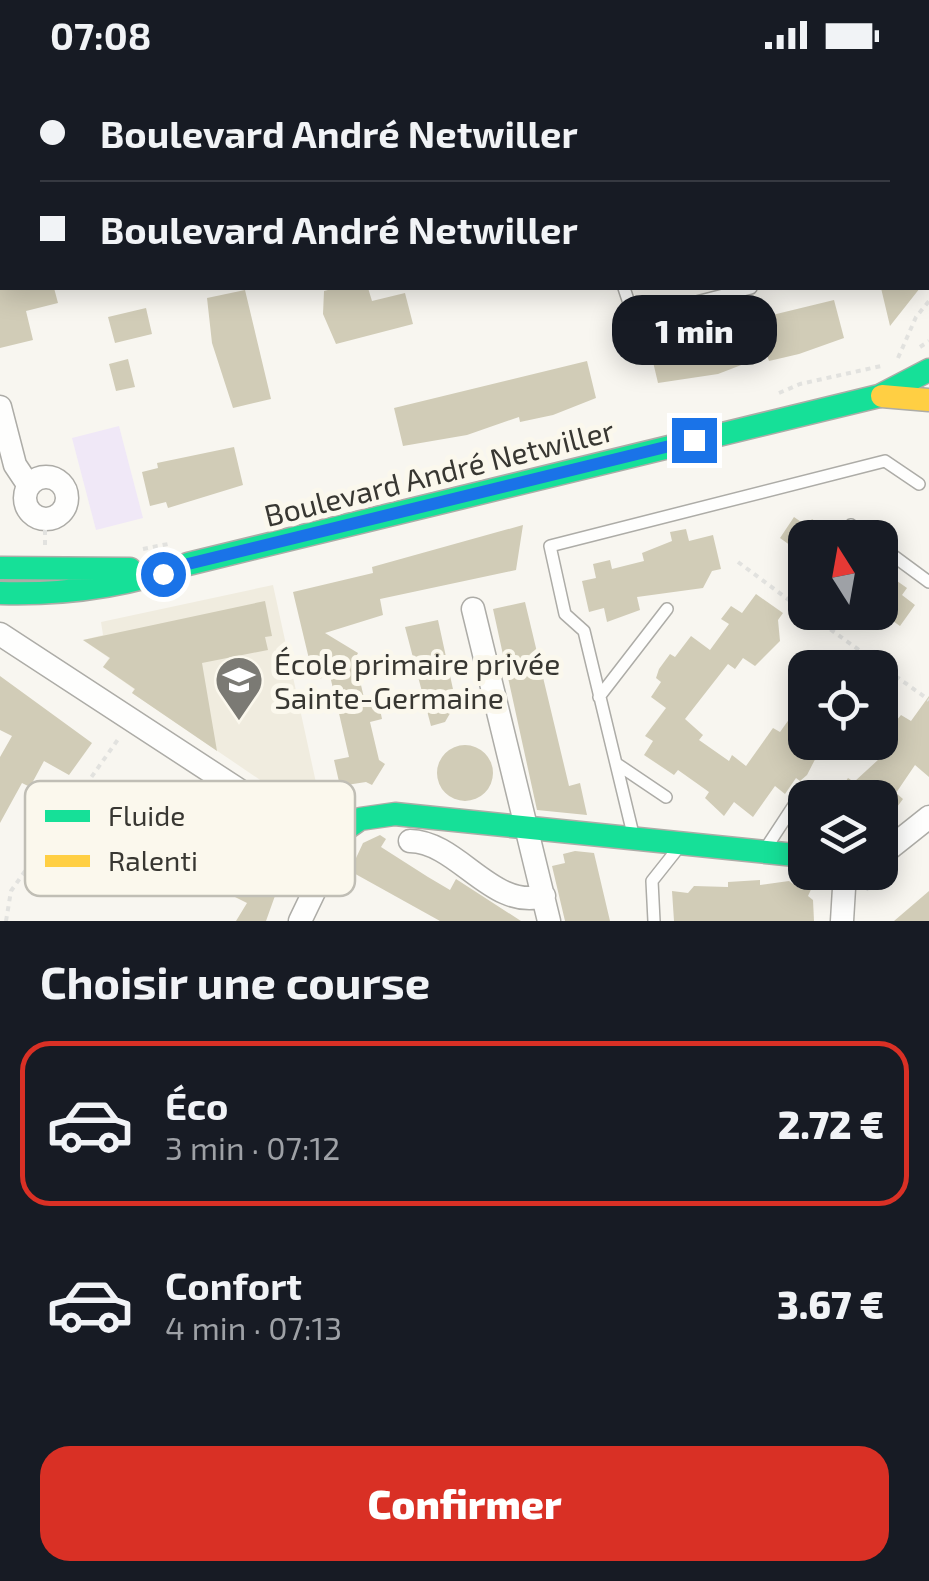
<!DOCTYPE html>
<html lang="fr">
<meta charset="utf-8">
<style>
body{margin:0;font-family:"Exo 2",sans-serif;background:#20242c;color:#f1f3f6;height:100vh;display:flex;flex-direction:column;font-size:38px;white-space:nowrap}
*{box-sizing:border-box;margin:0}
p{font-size:32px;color:#9ea1a6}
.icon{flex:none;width:55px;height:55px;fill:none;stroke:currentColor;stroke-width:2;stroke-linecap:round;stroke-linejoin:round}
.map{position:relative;height:851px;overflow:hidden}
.side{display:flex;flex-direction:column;background:#171b24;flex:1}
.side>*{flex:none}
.banner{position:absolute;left:0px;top:0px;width:930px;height:220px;box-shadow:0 5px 25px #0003;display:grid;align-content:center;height:220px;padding:0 40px;background:#171b24}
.needle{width:65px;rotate:349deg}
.buttons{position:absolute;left:788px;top:450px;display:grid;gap:20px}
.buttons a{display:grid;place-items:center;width:110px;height:110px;border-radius:20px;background:#171b24;box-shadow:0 5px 25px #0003;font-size:50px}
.end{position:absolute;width:45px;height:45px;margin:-22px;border:12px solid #1a73e8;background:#fff;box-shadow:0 0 0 5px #fff}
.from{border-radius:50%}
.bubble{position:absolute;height:70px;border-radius:30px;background:#171b24;box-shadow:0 5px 25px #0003;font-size:32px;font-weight:800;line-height:70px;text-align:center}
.banner b{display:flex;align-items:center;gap:35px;height:95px;font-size:38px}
.banner b+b{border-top:2px solid #363941}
.banner i{width:25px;height:25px;background:#f1f3f6}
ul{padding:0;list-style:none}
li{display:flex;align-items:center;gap:30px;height:165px;margin:0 20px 15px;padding:0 20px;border:5px solid transparent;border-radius:30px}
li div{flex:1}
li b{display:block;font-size:38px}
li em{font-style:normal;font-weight:800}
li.active{border-color:#d93025}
li>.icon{width:90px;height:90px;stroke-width:1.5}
h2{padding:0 40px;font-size:45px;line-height:120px}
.cta{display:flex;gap:20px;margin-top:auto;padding:20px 40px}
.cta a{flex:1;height:115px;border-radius:30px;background:#d93025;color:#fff;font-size:40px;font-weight:800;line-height:115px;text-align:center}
.status{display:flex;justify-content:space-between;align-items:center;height:70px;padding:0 50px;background:#171b24;direction:ltr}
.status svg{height:28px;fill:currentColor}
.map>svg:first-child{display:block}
.built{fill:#f0ecdf}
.green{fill:#f0e8f7}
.building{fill:#d1ccb7}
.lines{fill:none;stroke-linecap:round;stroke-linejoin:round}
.lane-casing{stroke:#adaca7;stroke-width:14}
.street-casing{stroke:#adaca7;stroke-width:25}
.fast-casing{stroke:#adaca7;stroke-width:25}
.slow-casing{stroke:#adaca7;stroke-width:25}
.path{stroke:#e2e2df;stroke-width:4;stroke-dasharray:5 5;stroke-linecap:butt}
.lane{stroke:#fefefd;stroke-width:11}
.street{stroke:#fefefd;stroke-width:22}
.fast{stroke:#16e098;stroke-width:22}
.slow{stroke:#ffcf43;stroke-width:22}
.route{stroke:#1a73e8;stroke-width:12}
.labels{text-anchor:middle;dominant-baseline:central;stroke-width:10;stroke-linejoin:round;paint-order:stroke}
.street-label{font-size:30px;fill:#383732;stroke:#fbf8ed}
.poi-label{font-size:30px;fill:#383732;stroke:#fbf8ed;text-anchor:start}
.key{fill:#fbf8ed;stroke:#c0beb5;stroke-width:2.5}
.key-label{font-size:28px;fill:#383732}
</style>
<div class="status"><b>07:08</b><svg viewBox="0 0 49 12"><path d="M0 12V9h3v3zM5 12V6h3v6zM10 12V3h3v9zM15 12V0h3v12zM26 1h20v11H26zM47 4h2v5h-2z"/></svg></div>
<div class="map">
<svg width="929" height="851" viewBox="0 0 929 851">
<rect width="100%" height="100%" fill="#f8f6f0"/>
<!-- built -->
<path class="built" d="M 0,0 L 418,0 L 419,2 L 2,2 L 0,191 Z
M 273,515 L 325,754 L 132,623 L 134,619 L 103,597 L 109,588 L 83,570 L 103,565 L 101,552 Z"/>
<!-- green -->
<path class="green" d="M 119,356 L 143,448 L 96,460 L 72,368 Z"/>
<!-- building -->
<path class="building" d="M 0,218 L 54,218 L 58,233 L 26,241 L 33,270 L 0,278 Z
M 336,218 L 368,218 L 372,231 L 405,223 L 413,254 L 336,274 L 323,244 L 324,221 Z
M 881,218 L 920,218 L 890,256 Z
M 245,220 L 271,329 L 233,338 L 212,273 L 207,228 Z
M 834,230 L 844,268 L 799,284 L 769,291 L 767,285 L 718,304 L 658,313 L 649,275 Z
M 146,238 L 152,264 L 115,273 L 108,247 Z
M 128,289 L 135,317 L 116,321 L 109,294 Z
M 587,291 L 596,328 L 553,345 L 520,352 L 519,347 L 467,365 L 403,376 L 394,338 Z
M 234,377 L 243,415 L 168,438 L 166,432 L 150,436 L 142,402 L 158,398 L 157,393 Z
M 794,447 L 807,456 L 812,449 L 838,468 L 805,468 L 805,486 L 780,468 Z
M 523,455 L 516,500 L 380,529 L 383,545 L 325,563 L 358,583 L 355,589 L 364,628 L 377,625 L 382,649 L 370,652 L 379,690 L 385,694 L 372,715 L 366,712 L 340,716 L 334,690 L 349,687 L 338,639 L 330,606 L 314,610 L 293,522 L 373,503 L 372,497 Z
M 686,459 L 689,471 L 713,465 L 721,499 L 712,501 L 703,518 L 637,527 L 640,540 L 607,552 L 604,538 L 589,542 L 582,511 L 596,508 L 593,494 L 610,490 L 612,499 L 644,491 L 642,483 L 672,471 L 670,462 Z
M 880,499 L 907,518 L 902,525 L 915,535 L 900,556 L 880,542 Z
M 756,524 L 783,543 L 778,550 L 780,571 L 755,596 L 743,588 L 735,599 L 728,594 L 685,649 L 703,665 L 699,670 L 729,691 L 732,685 L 746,696 L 773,658 L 780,662 L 805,627 L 805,672 L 824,672 L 807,705 L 800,711 L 796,708 L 785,724 L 775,716 L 753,747 L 734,732 L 724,746 L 705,728 L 709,722 L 678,700 L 674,705 L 644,685 L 653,671 L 645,666 L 666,638 L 651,627 L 661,612 L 656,608 L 659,599 L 670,584 L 675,587 L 691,566 L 710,580 L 729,554 L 721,549 L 731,536 L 742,543 Z
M 265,531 L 272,566 L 265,567 L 268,580 L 202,593 L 217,681 L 132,623 L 135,619 L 103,597 L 110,588 L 83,570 Z
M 525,532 L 569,716 L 580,713 L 587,745 L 537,740 L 493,539 Z
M 438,550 L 456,633 L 445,652 L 431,656 L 405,557 Z
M 0,606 L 92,673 L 69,705 L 44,691 L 30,717 L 22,713 L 0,753 L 0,687 L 12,666 L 0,660 Z
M 929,626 L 929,707 L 915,695 L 896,723 L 903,729 L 880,760 L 880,728 L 843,728 L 839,721 L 848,708 L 854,712 L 879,689 L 897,663 L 891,657 L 901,645 L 911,651 Z
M437 703a28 28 0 1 1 56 0a28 28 0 1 1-56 0Z
M 380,765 L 386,769 L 381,777 L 428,807 L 450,820 L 456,809 L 521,851 L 440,851 L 350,801 L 363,773 Z
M 218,775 L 264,796 L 281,809 L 266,851 L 236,851 L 247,833 L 233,826 L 238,816 L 197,795 L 206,778 L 214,783 Z
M 575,781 L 594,783 L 610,851 L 565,851 L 552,796 L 565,793 L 563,784 Z
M 819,802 L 808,826 L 813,830 L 814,851 L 674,851 L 672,821 L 688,823 L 694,816 L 728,817 L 728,812 L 760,810 L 760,815 L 789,811 L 799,818 Z
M 929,821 L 929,851 L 894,851 Z"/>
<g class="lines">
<!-- lane casing -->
<g class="lane-casing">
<path id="lane" d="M 428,0 L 428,2
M 606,0 L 607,2
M 624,218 L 634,248 L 751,218
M 851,455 L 868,468
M 880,476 L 929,512
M 599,627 L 667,539
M 617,694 L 666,727
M 633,764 L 584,561 L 565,544 L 550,476 L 885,391 L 919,414
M 766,778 L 798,729 L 805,734
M 654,851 L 652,811 L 679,777"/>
</g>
<!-- street casing -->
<g class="street-casing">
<path id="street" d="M 191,0 L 192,2
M 729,0 L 730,2
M 909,0 L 910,2
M 816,2 L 827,0
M 928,68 L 929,73
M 0,191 L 2,192
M 0,337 L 15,395 L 29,416
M25 428a21 21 0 1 1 42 0a21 21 0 1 1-42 0Z
M 473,539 L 549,851
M 0,564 L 323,775 L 325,799 L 300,851
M 410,771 C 459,772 492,841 544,826
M 880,786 L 929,747
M 842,851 L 845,802"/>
</g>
<!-- fast casing -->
<g class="fast-casing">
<path id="fast" d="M 0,498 L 130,499
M 0,523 C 66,525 126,517 188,494 L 879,326 L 929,300
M 323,775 L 360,749 L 395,744 L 805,786"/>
</g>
<!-- slow casing -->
<g class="slow-casing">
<path id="slow" d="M 882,326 L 929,330"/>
</g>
<!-- path -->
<path class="path" d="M 920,277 L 929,271
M 898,288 L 916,247 L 929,231
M 779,323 L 800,314 L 881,296
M 45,475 L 45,449
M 143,479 L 168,474
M 738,492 L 805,542
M 806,542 L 929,630
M 866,820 L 880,805
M 6,851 L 11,821 L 119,668"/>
<!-- lane -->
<use href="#lane" class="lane"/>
<!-- street -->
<use href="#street" class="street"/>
<!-- fast -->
<use href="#fast" class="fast"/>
<!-- slow -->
<use href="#slow" class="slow"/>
</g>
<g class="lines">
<!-- route -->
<path class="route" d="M 163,504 L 188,494 L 694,370"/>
</g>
<!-- icons -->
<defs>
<g id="school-pin" transform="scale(2.5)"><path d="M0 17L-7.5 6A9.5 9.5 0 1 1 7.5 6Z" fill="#7b7a74" stroke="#fbf8ed"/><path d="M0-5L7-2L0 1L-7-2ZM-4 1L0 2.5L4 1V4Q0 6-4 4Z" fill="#fff"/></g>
</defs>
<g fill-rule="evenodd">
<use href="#school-pin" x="239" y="610"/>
</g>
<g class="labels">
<!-- street labels -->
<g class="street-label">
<text transform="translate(439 402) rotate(-14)">Boulevard André Netwiller</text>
</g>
<!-- poi labels -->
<g class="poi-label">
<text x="274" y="593">École primaire privée<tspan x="274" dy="34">Sainte-Germaine</tspan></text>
</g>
</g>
<!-- legend -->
<rect x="25" y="711" width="330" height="115" rx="15" class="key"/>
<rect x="45" y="740" width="45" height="12" fill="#16e098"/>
<rect x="45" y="785" width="45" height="12" fill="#ffcf43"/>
<g class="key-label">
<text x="108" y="756">Fluide</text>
<text x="108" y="801">Ralenti</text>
</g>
</svg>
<div class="buttons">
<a><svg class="needle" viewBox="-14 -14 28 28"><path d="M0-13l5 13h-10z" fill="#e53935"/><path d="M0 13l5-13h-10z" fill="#9ea1a6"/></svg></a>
<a><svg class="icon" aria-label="locate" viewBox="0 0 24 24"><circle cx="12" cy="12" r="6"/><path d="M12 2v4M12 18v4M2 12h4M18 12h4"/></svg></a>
<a><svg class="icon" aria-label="layers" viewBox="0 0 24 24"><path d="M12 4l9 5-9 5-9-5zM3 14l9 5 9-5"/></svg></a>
</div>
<i class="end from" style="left:163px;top:504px"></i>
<i class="end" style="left:694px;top:370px"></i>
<div class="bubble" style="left:612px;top:225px;width:165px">1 min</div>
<div class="banner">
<b><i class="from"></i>Boulevard André Netwiller</b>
<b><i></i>Boulevard André Netwiller</b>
</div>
</div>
<section class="side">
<h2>Choisir une course</h2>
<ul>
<li class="active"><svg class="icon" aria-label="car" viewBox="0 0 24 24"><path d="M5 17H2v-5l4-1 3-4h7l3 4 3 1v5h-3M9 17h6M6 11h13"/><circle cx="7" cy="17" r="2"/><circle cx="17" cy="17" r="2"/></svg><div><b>Éco</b><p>3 min · 07:12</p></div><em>2.72 €</em></li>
<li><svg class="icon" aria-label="car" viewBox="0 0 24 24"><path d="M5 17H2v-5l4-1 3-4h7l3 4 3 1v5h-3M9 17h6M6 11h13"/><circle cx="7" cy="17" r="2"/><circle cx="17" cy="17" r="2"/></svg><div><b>Confort</b><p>4 min · 07:13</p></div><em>3.67 €</em></li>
</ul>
<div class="cta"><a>Confirmer</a></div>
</section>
